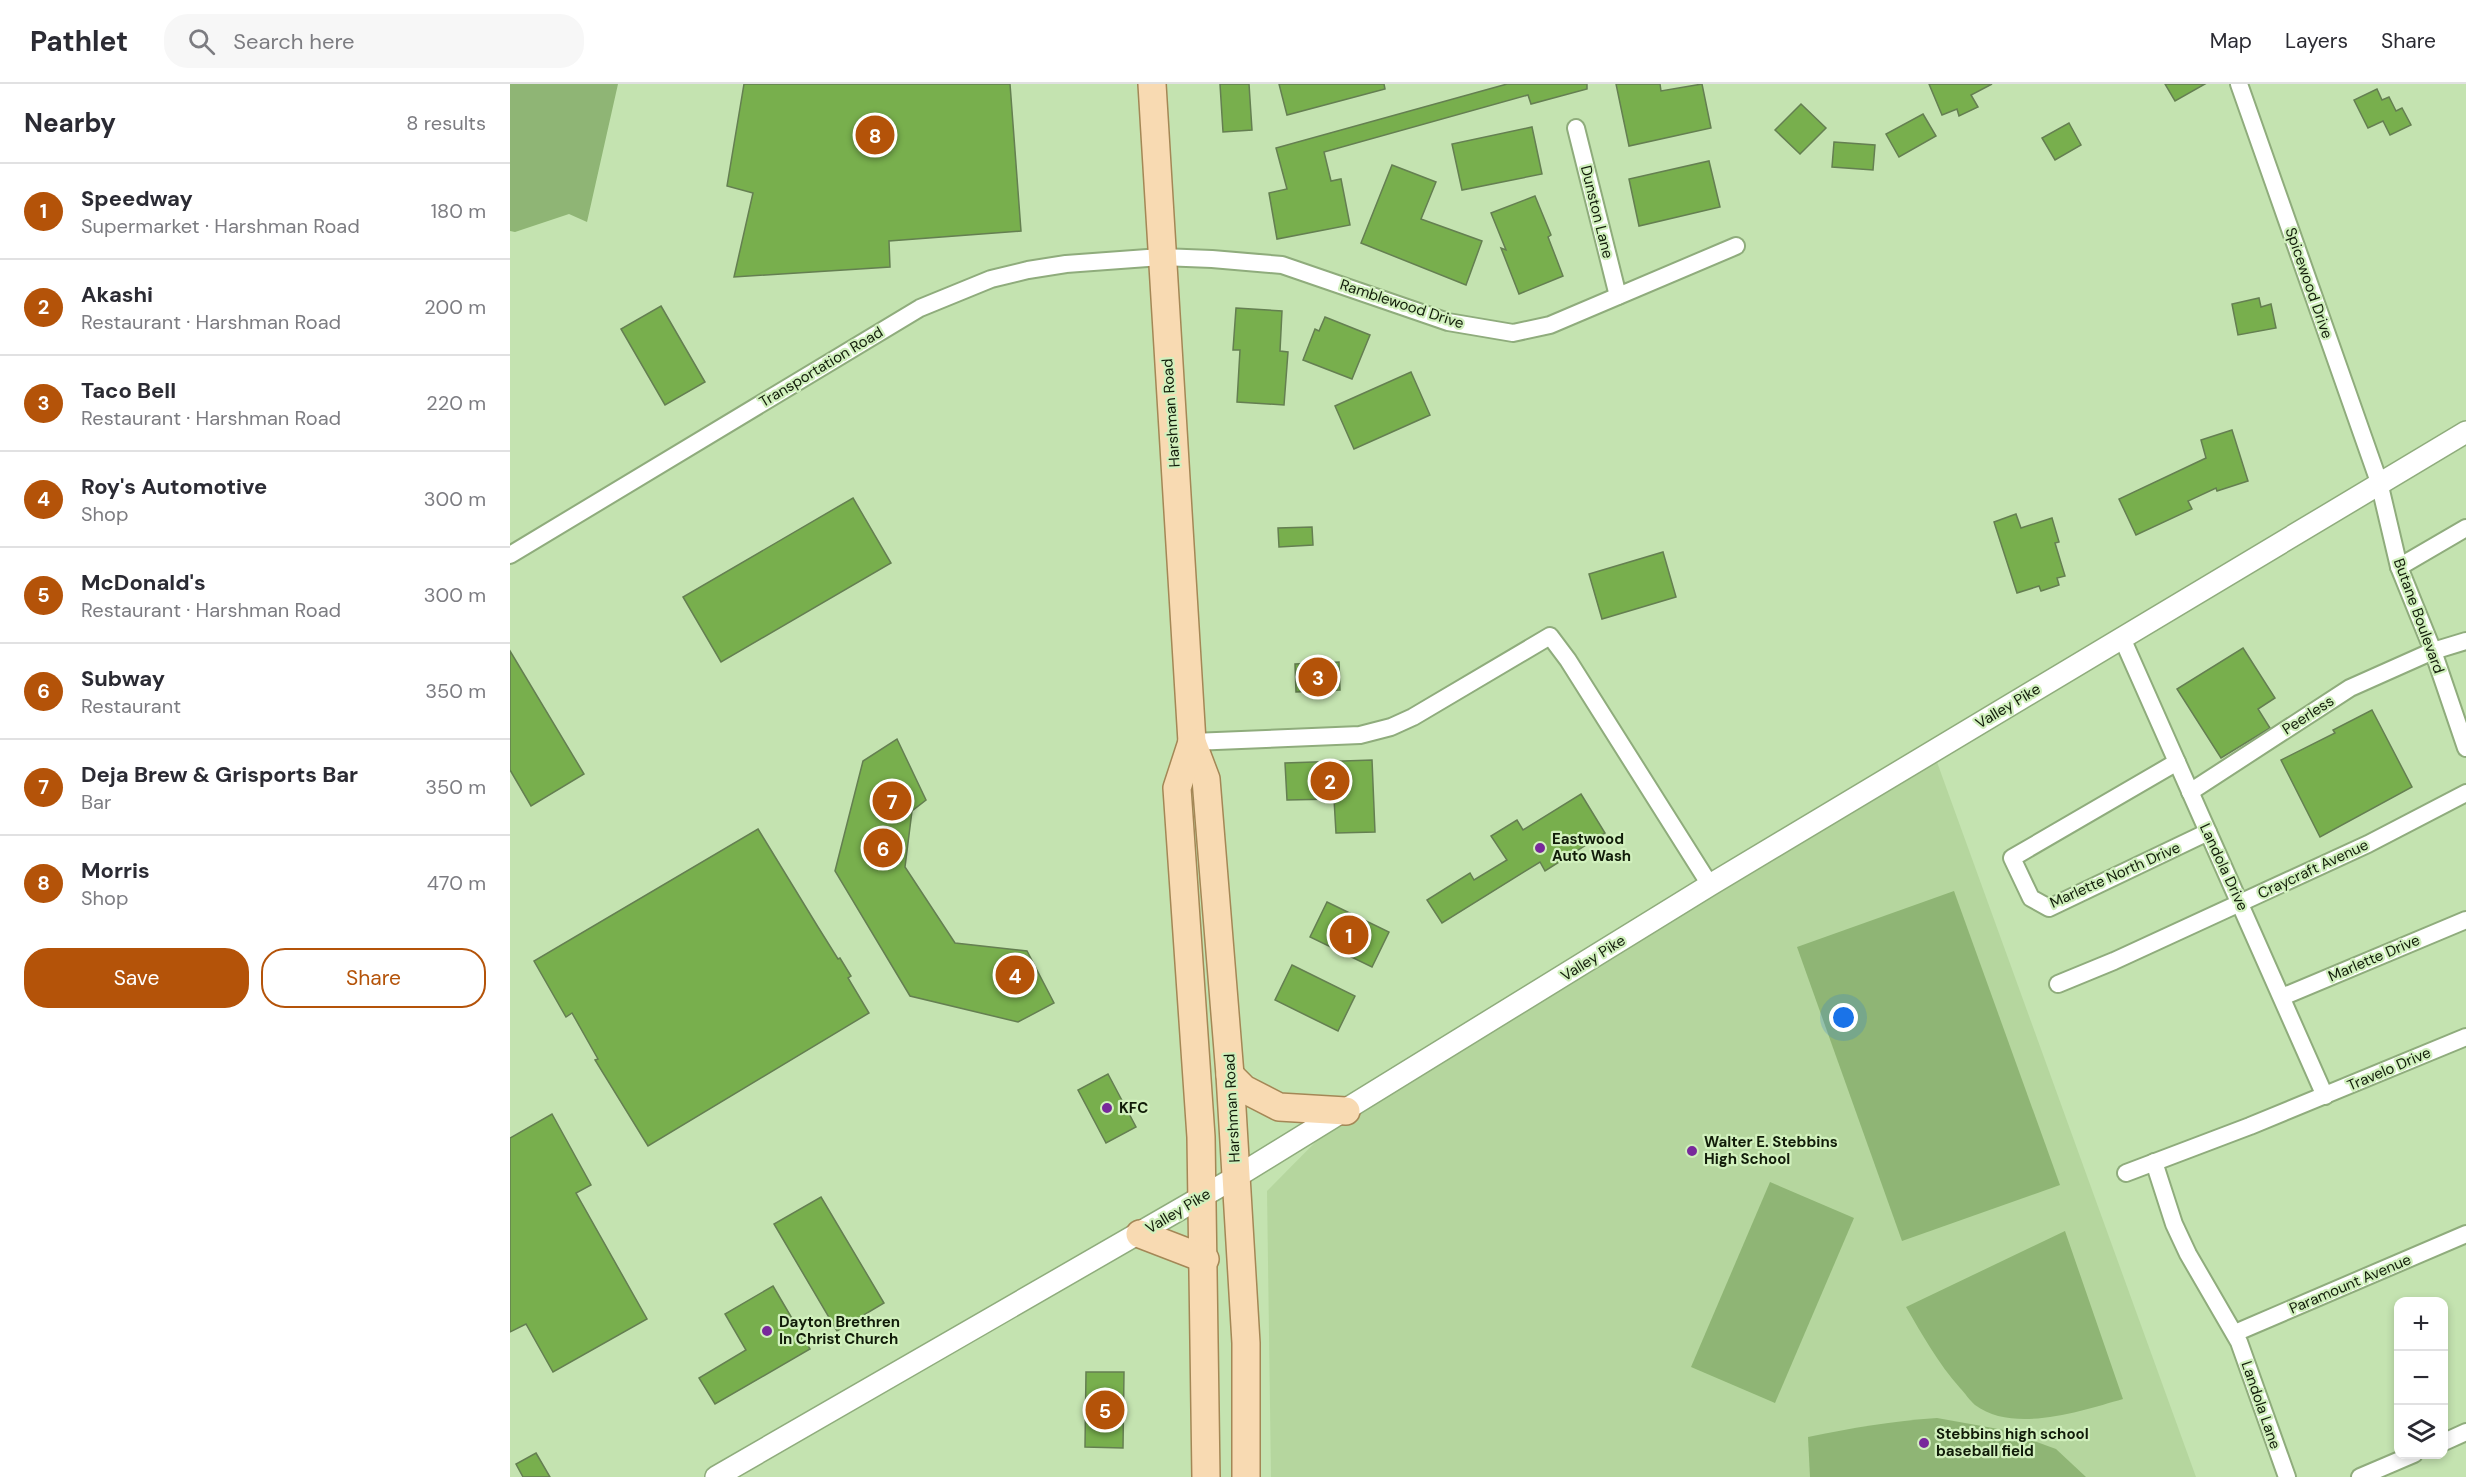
<!DOCTYPE html>
<meta charset="utf-8">
<style>
:root{--surface:#fff;--page:#f7f7f7;--text:#2b2b33;--muted:#7c7c81;--line:#e1e1e2;--accent:#b45309}
body{margin:0;font-family:"DM Sans",sans-serif;background:var(--page);color:var(--text)}
.controls{position:absolute;right:18px;bottom:18px;display:grid;overflow:hidden;border-radius:12px;box-shadow:0 3px 9px #0003}
.controls button{width:54px;height:54px;display:grid;place-items:center;padding:0;border:0;border-bottom:2px solid var(--line);background:var(--surface);color:var(--text);font:30px sans-serif}
.you{position:absolute;left:1334px;top:934px;width:21px;height:21px;margin:-15px;border:4px solid #fff;border-radius:50%;background:#1a73e8;box-shadow:0 0 0 9px #1a73e833}
.badge{display:grid;place-items:center;width:39px;height:39px;border-radius:50%;background:var(--accent);color:#fff;font-size:20px;font-weight:700}
.pin{position:absolute;translate:-50% -50%;border:3px solid #fff;box-shadow:0 2px 6px #0006}
.list{margin:0;padding:0;list-style:none}
h2{display:flex;justify-content:space-between;align-items:center;height:78px;margin:0;padding:0 24px;font-size:26px}
h2 small{font-size:20px;font-weight:400;color:var(--muted)}
.list li{display:grid;grid-template-columns:39px 1fr auto;gap:18px;align-items:center;box-sizing:border-box;height:96px;padding:0 24px;border-top:2px solid var(--line)}
.list b{display:block;font-size:22px;white-space:nowrap}
.list p{margin:0;font-size:20px;white-space:nowrap;color:var(--muted)}
.list em{font-size:20px;font-style:normal;color:var(--muted)}
.actions{display:flex;gap:12px;padding:18px 24px}
.actions a{flex:1;padding:14px 0;border:2px solid var(--accent);border-radius:24px;text-align:center;font-size:21px;color:var(--accent)}
.actions .main{background:var(--accent);color:#fff}
.icon{flex:none;width:33px;height:33px;fill:none;stroke:currentColor;stroke-width:2;stroke-linecap:round;stroke-linejoin:round}
.map{position:relative;flex:none;width:1956px;height:1393px;overflow:hidden}
header{display:flex;align-items:center;gap:36px;box-sizing:border-box;height:84px;padding:0 30px;background:var(--surface);border-bottom:2px solid var(--line)}
header strong{font-size:28px}
nav{display:flex;gap:33px;margin-inline-start:auto;font-size:21px}
.search{width:420px;height:54px;background:var(--page);display:flex;align-items:center;gap:15px;box-sizing:border-box;padding:0 21px;border-radius:24px;color:var(--muted);font-size:22px}
main{display:flex}
aside{flex:1;background:var(--surface)}
.map>svg:first-child{display:block}
.built{fill:#b5d69e}
.green{fill:#8fb575}
.building{fill:#78af4d;stroke:#647f51;stroke-width:1.5}
.lines{fill:none;stroke-linecap:round;stroke-linejoin:round}
.minor-casing{stroke:#8fac7c;stroke-width:20}
.tertiary-casing{stroke:#8fac7c;stroke-width:24}
.primary-casing{stroke:#a48756;stroke-width:30}
.minor{stroke:#fff;stroke-width:16}
.tertiary{stroke:#fff;stroke-width:21}
.primary{stroke:#f8dab2;stroke-width:27}
.poi-dot{fill:#78299b;stroke:#d1f0bd;stroke-width:2}
.labels{text-anchor:middle;stroke-width:4.5;stroke-linejoin:round;paint-order:stroke}
.street-label{font-size:15px;fill:#111c09;stroke:#d1f0bd}
.poi-label{font-size:15px;font-weight:bold;fill:#111c09;stroke:#d1f0bd;text-anchor:start}
</style>
<header>
<strong>Pathlet</strong>
<div class="search"><svg class="icon" aria-label="search" viewBox="0 0 24 24"><circle cx="10" cy="10" r="6"/><path d="M15 15l6 6"/></svg>Search here</div>
<nav><a>Map</a><a>Layers</a><a>Share</a></nav>
</header>
<main>
<aside>
<h2>Nearby<small>8 results</small></h2>
<ul class="list">
<li><span class="badge">1</span><div><b>Speedway</b><p>Supermarket · Harshman Road</p></div><em>180 m</em></li>
<li><span class="badge">2</span><div><b>Akashi</b><p>Restaurant · Harshman Road</p></div><em>200 m</em></li>
<li><span class="badge">3</span><div><b>Taco Bell</b><p>Restaurant · Harshman Road</p></div><em>220 m</em></li>
<li><span class="badge">4</span><div><b>Roy's Automotive</b><p>Shop</p></div><em>300 m</em></li>
<li><span class="badge">5</span><div><b>McDonald's</b><p>Restaurant · Harshman Road</p></div><em>300 m</em></li>
<li><span class="badge">6</span><div><b>Subway</b><p>Restaurant</p></div><em>350 m</em></li>
<li><span class="badge">7</span><div><b>Deja Brew &amp; Grisports Bar</b><p>Bar</p></div><em>350 m</em></li>
<li><span class="badge">8</span><div><b>Morris</b><p>Shop</p></div><em>470 m</em></li>
</ul>
<div class="actions"><a class="main">Save</a><a>Share</a></div>
</aside>
<div class="map">
<svg width="1956" height="1393" viewBox="0 0 1956 1393">
<rect width="100%" height="100%" fill="#c4e3b0"/>
<!-- built -->
<polygon class="built" points="1423,667 1686,1393 761,1393 757,1107 836,1027"/>
<!-- green -->
<g class="green">
<polygon points="0,0 108,0 77,138 59,130 5,148 0,147"/>
<polygon points="1444,807 1550,1101 1392,1157 1287,863"/>
<polygon points="1260,1098 1344,1134 1265,1319 1181,1283"/>
<path d="M1555 1147 1613 1315C1571 1327 1504 1350 1465 1321 1460 1317 1455 1309 1450 1304 1428 1279 1413 1252 1396 1223Z"/>
<path d="M1427 1334 1494 1346 1546 1365 1576 1393H1300L1298 1353C1341 1344 1383 1337 1427 1334Z"/>
</g>
<!-- building -->
<g class="building">
<polygon points="234,0 500,0 511,147 379,157 380,183 224,193 243,109 217,102"/>
<polygon points="710,0 739,0 742,46 713,48"/>
<polygon points="769,0 874,0 875,5 777,31"/>
<polygon points="997,0 1077,0 1077,5 1021,20 1018,11 814,68 821,97 831,95 840,141 767,155 759,109 777,105 766,64"/>
<polygon points="1106,0 1150,0 1151,7 1192,0 1201,44 1119,62"/>
<polygon points="1419,0 1482,0 1461,11 1468,23 1449,32 1447,25 1432,31"/>
<polygon points="1655,0 1695,0 1665,17"/>
<polygon points="1867,5 1872,16 1879,13 1886,27 1892,24 1901,41 1880,51 1873,37 1858,44 1844,16"/>
<polygon points="1291,20 1316,44 1290,70 1265,46"/>
<polygon points="1413,30 1426,52 1389,73 1376,50"/>
<polygon points="1559,39 1571,61 1545,76 1532,54"/>
<polygon points="1022,43 1032,90 952,106 942,60"/>
<polygon points="1324,58 1365,61 1363,86 1322,83"/>
<polygon points="1199,77 1210,123 1129,142 1119,95"/>
<polygon points="882,81 926,98 911,135 972,157 956,201 851,159"/>
<polygon points="1025,112 1041,151 1038,153 1053,192 1009,210 991,164 996,166 981,129"/>
<polygon points="1749,214 1751,223 1761,220 1766,244 1728,251 1722,220"/>
<polygon points="151,222 195,298 155,321 111,245"/>
<polygon points="726,224 772,227 770,267 778,268 774,321 727,318 730,266 723,266"/>
<polygon points="815,233 860,251 842,295 793,276 805,245 809,247"/>
<polygon points="901,288 920,331 844,365 825,322"/>
<polygon points="1722,346 1738,397 1707,407 1706,404 1678,417 1682,425 1626,451 1609,415 1696,374 1691,356"/>
<polygon points="343,414 381,479 211,578 173,513"/>
<polygon points="1506,430 1511,444 1542,434 1549,458 1545,459 1555,492 1547,494 1549,501 1531,507 1529,502 1507,509 1484,438"/>
<polygon points="802,443 803,461 769,463 768,444"/>
<polygon points="1153,468 1166,513 1092,535 1079,490"/>
<polygon points="1733,564 1765,614 1748,625 1760,644 1711,674 1667,605"/>
<polygon points="0,567 74,690 21,722 0,686"/>
<polygon points="829,578 830,606 786,608 785,580"/>
<polygon points="1862,626 1902,703 1810,753 1771,676 1825,649 1823,646"/>
<polygon points="387,655 416,716 402,727 395,783 445,859 517,867 544,919 508,938 400,912 325,787 353,677"/>
<polygon points="862,676 865,748 826,749 824,715 777,716 775,679"/>
<polygon points="1071,710 1095,749 1035,787 1030,778 932,839 917,816 960,789 964,796 997,776 981,752 1007,736 1013,746"/>
<polygon points="248,745 308,843 328,875 330,874 341,892 338,894 359,929 138,1062 85,976 88,975 62,929 56,933 24,877"/>
<polygon points="817,818 879,848 862,883 800,853"/>
<polygon points="782,881 845,912 828,947 765,916"/>
<polygon points="598,990 626,1043 596,1059 568,1006"/>
<polygon points="42,1030 81,1101 66,1109 137,1235 43,1288 16,1240 0,1248 0,1054"/>
<polygon points="311,1113 374,1219 327,1247 264,1140"/>
<polygon points="263,1202 300,1265 205,1320 189,1294 236,1266 215,1230"/>
<polygon points="576,1288 614,1288 613,1364 575,1363"/>
<polygon points="26,1369 40,1393 13,1393 6,1380"/>
</g>
<g class="lines">
<!-- minor casing -->
<g class="minor-casing">
<g id="minor">
<polyline points="1729,0 1869,398 1889,483 1923,567 1956,664"/>
<polyline points="1066,44 1108,212"/>
<polyline points="0,471 410,224 481,195 518,186 556,180 651,173 702,175 772,181 938,238 1003,249 1040,241 1226,162"/>
<polyline points="1889,483 1956,444"/>
<polyline points="1612,554 1815,1012"/>
<polyline points="682,658 850,651 881,643 903,633 1040,552 1058,576 1200,801"/>
<polyline points="1667,678 1502,774 1521,814 1539,824 1698,748"/>
<polyline points="1680,708 1840,604 1923,567 1956,557"/>
<polyline points="1548,900 1604,877 1858,760 1956,709"/>
<polyline points="1772,913 1956,836"/>
<polyline points="1644,1078 1664,1140 1678,1170 1729,1258 1777,1393"/>
<polyline points="1616,1089 1740,1042 1956,953"/>
<polyline points="1725,1249 1956,1150"/>
<polyline points="1934,1358 1956,1348"/>
<polyline points="1850,1393 1904,1370"/>
</g>
</g>
<!-- tertiary casing -->
<g class="tertiary-casing">
<polyline id="tertiary" points="206,1393 726,1093 1200,801 1956,348"/>
</g>
<!-- primary casing -->
<g class="primary-casing">
<g id="primary">
<polyline points="642,0 682,658 696,695 720,991 736,1259 736,1393"/>
<polyline points="682,658 667,704 691,1053 696,1393"/>
<polyline points="720,991 734,1005 769,1023 836,1027"/>
<polyline points="630,1150 695,1175"/>
</g>
</g>
<!-- minor -->
<use href="#minor" class="minor"/>
<!-- tertiary -->
<use href="#tertiary" class="tertiary"/>
<!-- primary -->
<use href="#primary" class="primary"/>
</g>
<!-- markers -->
<g class="poi-dot">
<circle cx="1030" cy="764" r="6"/>
<circle cx="597" cy="1024" r="6"/>
<circle cx="1182" cy="1067" r="6"/>
<circle cx="257" cy="1247" r="6"/>
<circle cx="1414" cy="1359" r="6"/>
</g>
<g class="labels">
<!-- street labels -->
<g class="street-label">
<text transform="translate(1087 128) rotate(76)" y="5">Dunston Lane</text>
<text transform="translate(1799 199) rotate(71)" y="5">Spicewood Drive</text>
<text transform="translate(892 220) rotate(18)" y="5">Ramblewood Drive</text>
<text transform="translate(311 283) rotate(-31)" y="5">Transportation Road</text>
<text transform="translate(661 329) rotate(-94)" y="5">Harshman Road</text>
<text transform="translate(1909 532) rotate(70)" y="5">Butane Boulevard</text>
<text transform="translate(1498 622) rotate(-31)" y="5">Valley Pike</text>
<text transform="translate(1798 631) rotate(-33)" y="5">Peerless</text>
<text transform="translate(1714 783) rotate(65)" y="5">Landola Drive</text>
<text transform="translate(1803 785) rotate(-25)" y="5">Craycraft Avenue</text>
<text transform="translate(1605 791) rotate(-24)" y="5">Marlette North Drive</text>
<text transform="translate(1083 874) rotate(-32)" y="5">Valley Pike</text>
<text transform="translate(1864 874) rotate(-23)" y="5">Marlette Drive</text>
<text transform="translate(1879 985) rotate(-23)" y="5">Travelo Drive</text>
<text transform="translate(722 1024) rotate(-93)" y="5">Harshman Road</text>
<text transform="translate(668 1127) rotate(-31)" y="5">Valley Pike</text>
<text transform="translate(1840 1200) rotate(-23)" y="5">Paramount Avenue</text>
<text transform="translate(1751 1321) rotate(71)" y="5">Landola Lane</text>
</g>
<!-- poi labels -->
<g class="poi-label">
<text x="1042" y="760">Eastwood<tspan x="1042" dy="17">Auto Wash</tspan></text>
<text x="609" y="1029">KFC</text>
<text x="1194" y="1063">Walter E. Stebbins<tspan x="1194" dy="17">High School</tspan></text>
<text x="269" y="1243">Dayton Brethren<tspan x="269" dy="17">In Christ Church</tspan></text>
<text x="1426" y="1355">Stebbins high school<tspan x="1426" dy="17">baseball field</tspan></text>
</g>
</g>
</svg>
<div class="controls">
<button>+</button>
<button>−</button>
<button><svg class="icon" aria-label="layers" viewBox="0 0 24 24"><path d="M12 4l9 5-9 5-9-5zM3 14l9 5 9-5"/></svg></button>
</div>
<div class="you"></div>
<div class="pin badge" style="left:839px;top:851px">1</div>
<div class="pin badge" style="left:820px;top:697px">2</div>
<div class="pin badge" style="left:808px;top:593px">3</div>
<div class="pin badge" style="left:505px;top:891px">4</div>
<div class="pin badge" style="left:595px;top:1326px">5</div>
<div class="pin badge" style="left:373px;top:764px">6</div>
<div class="pin badge" style="left:382px;top:717px">7</div>
<div class="pin badge" style="left:365px;top:51px">8</div>
</div>
</main>
